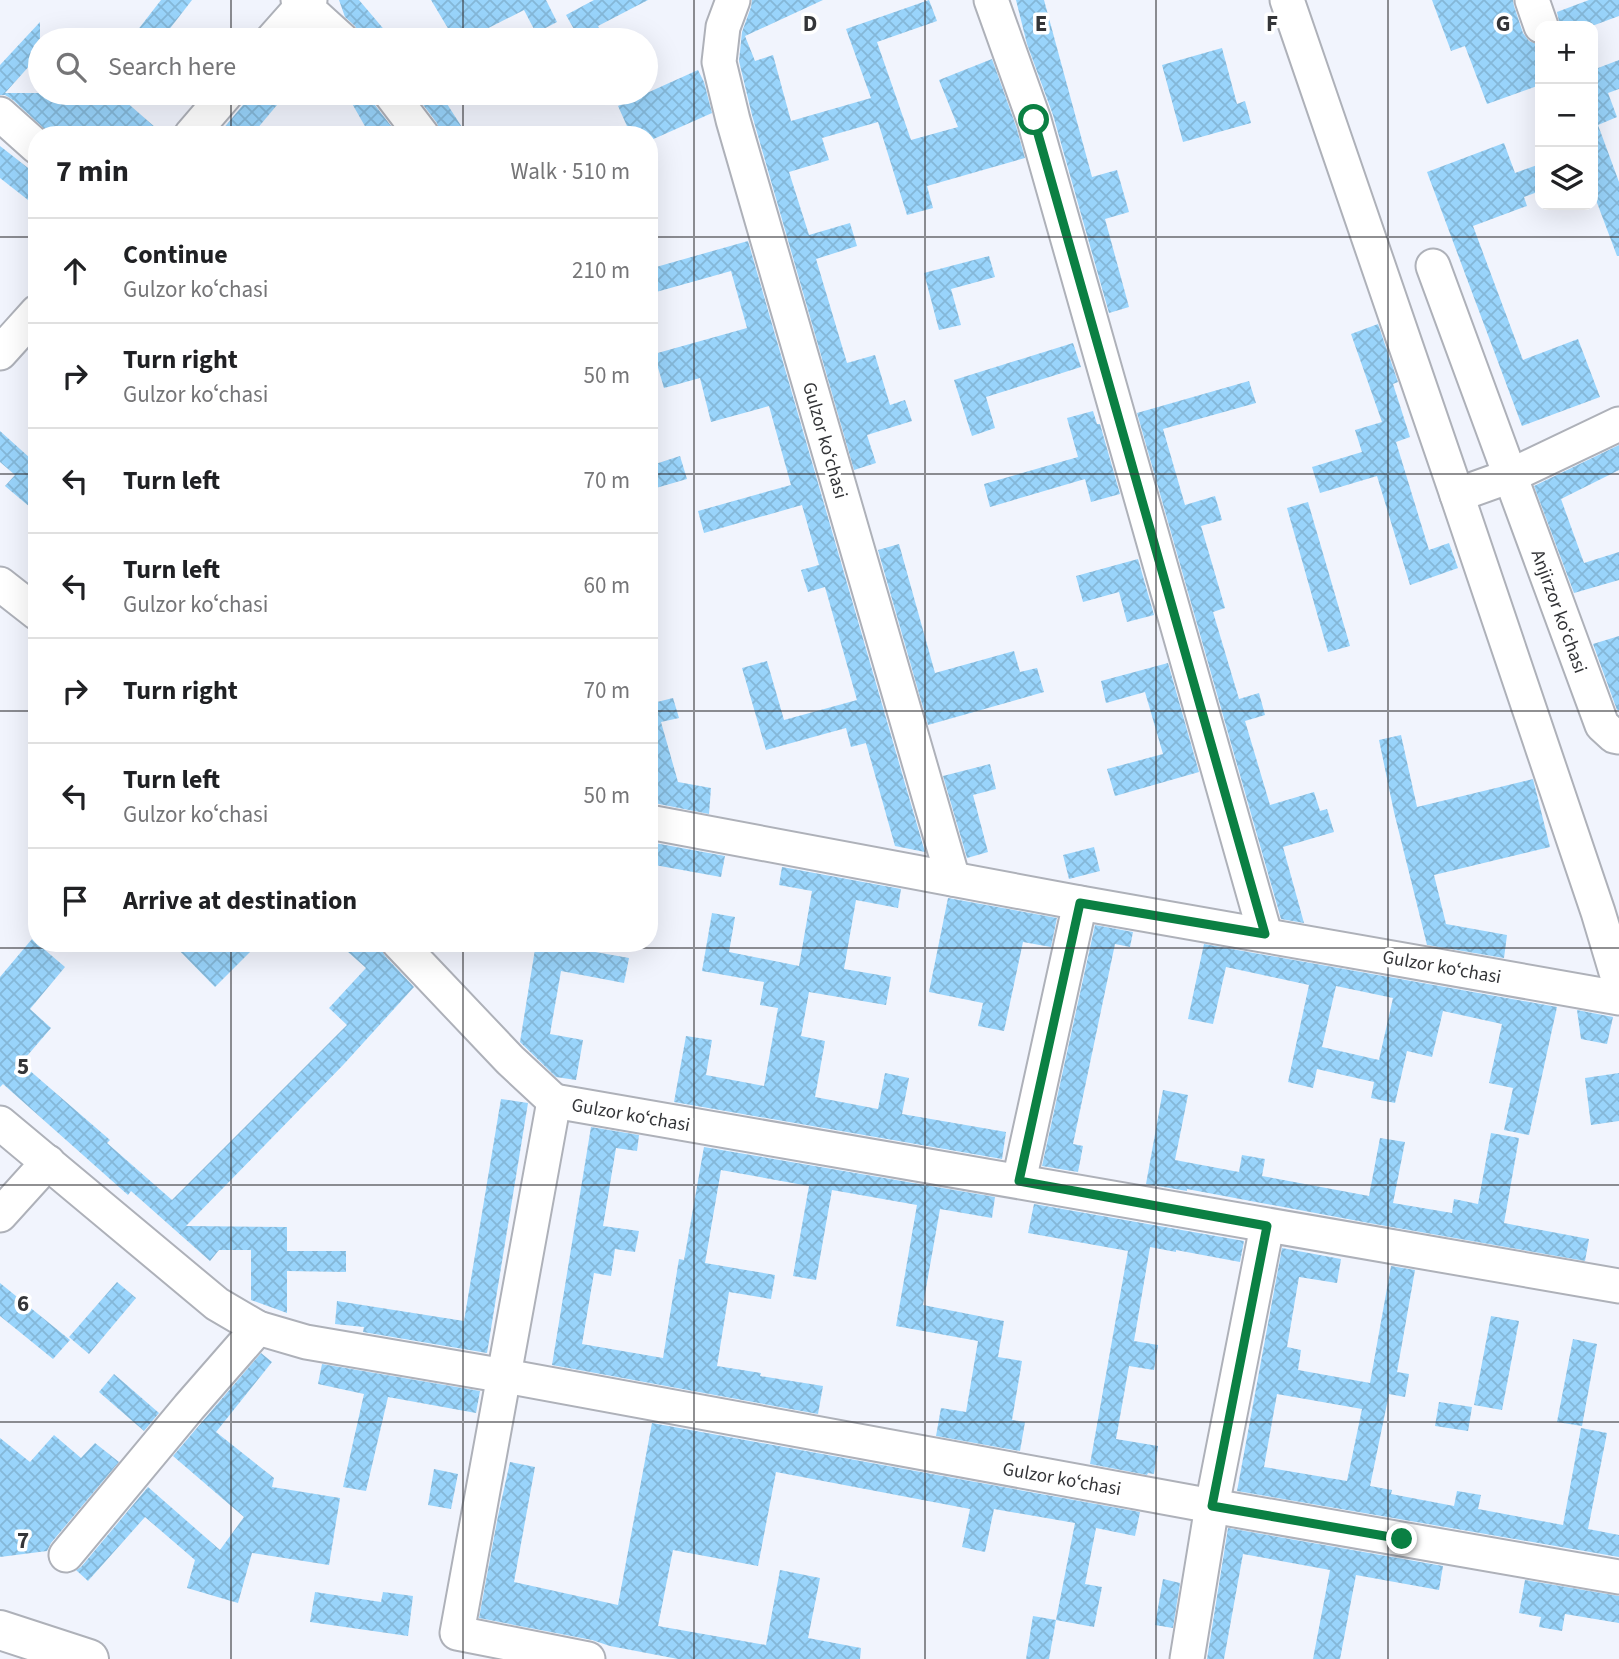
<!DOCTYPE html>
<meta charset="utf-8">
<style>
:root{--surface:#fff;--page:#f2f2f2;--text:#202124;--muted:#757577;--line:#e0e0e0}
body{margin:0;font-family:"Source Sans 3",sans-serif;background:var(--page);color:var(--text)}
.controls{position:absolute;right:21px;top:21px;display:grid;overflow:hidden;border-radius:14px;box-shadow:0 7px 28px #0002}
.controls button{width:63px;height:63px;display:grid;place-items:center;padding:0;border:0;border-bottom:2px solid var(--line);background:var(--surface);color:var(--text);font:35px sans-serif}
.stop{position:absolute;width:21px;height:21px;margin:-16px;border:5px solid #0b8043;border-radius:50%;background:#fff}
.stop.end{background:#0b8043;border-color:#fff;box-shadow:0 2px 7px #0008}
.list{margin:0;padding:0;list-style:none}
h2{display:flex;justify-content:space-between;align-items:center;height:91px;margin:0;padding:0 28px;font-size:30px}
h2 small{font-size:23px;font-weight:400;color:var(--muted)}
.list li{display:grid;grid-template-columns:46px 1fr auto;gap:21px;align-items:center;box-sizing:border-box;height:105px;padding:0 28px;border-top:2px solid var(--line)}
.list b{display:block;font-size:26px;white-space:nowrap}
.list p{margin:0;font-size:23px;white-space:nowrap;color:var(--muted)}
.list em{font-size:23px;font-style:normal;color:var(--muted)}
.icon{flex:none;width:38px;height:38px;fill:none;stroke:currentColor;stroke-width:2;stroke-linecap:round;stroke-linejoin:round}
.map{position:relative;flex:none;width:1619px;height:1659px;overflow:hidden}
.search{position:absolute;background:var(--surface);box-shadow:0 7px 28px #0002;left:28px;top:28px;width:630px;height:77px;display:flex;align-items:center;gap:18px;box-sizing:border-box;padding:0 24px;border-radius:38px;color:var(--muted);font-size:26px}
.panel{position:absolute;background:var(--surface);box-shadow:0 7px 28px #0002;left:28px;top:126px;width:630px;height:826px;border-radius:28px}
.map>svg:first-child{display:block}
.building{fill:url(#building-cross-hatch);fill-rule:evenodd}
.lines{fill:none;stroke-linecap:round;stroke-linejoin:round}
.minor-casing{stroke:#aeb1b9;stroke-width:37}
.primary-casing{stroke:#aeb1b9;stroke-width:42}
.minor{stroke:#fff;stroke-width:33}
.primary{stroke:#fff;stroke-width:38}
.route{stroke:#0b8043;stroke-width:9}
.grid{fill:none;stroke:#343538;stroke-width:2;stroke-opacity:0.55}
.labels{text-anchor:middle;stroke-width:7;stroke-linejoin:round;paint-order:stroke}
.street-label{font-size:19px;fill:#343538;stroke:#fff}
.grid-label{font-size:23px;text-anchor:middle;font-weight:bold;fill:#343538;stroke:#fff;stroke-width:7;stroke-linejoin:round;paint-order:stroke}
</style>
<div class="map">
<svg width="1619" height="1659" viewBox="0 0 1619 1659">
<defs>
<pattern id="building-cross-hatch" width="8" height="8" patternUnits="userSpaceOnUse" patternTransform="scale(1.75)"><rect width="8" height="8" fill="#99d4fb"/><path d="M0 0l8 8M0 8l8-8" fill="none" stroke="#84b7d8"/></pattern>
</defs>
<rect width="100%" height="100%" fill="#f1f4fd"/>
<!-- building -->
<g class="building">
<polygon points="161,0 192,0 161,40 130,40"/>
<polygon points="339,0 359,0 393,40 361,40 360,34 355,26 345,17"/>
<polygon points="431,0 546,0 557,22 536,33 524,10 465,40 455,40"/>
<polygon points="594,0 648,0 598,26 605,40 580,40 566,15"/>
<polygon points="752,0 823,0 745,36 755,61 773,55 791,121 871,98 846,29 929,0 937,21 877,42 911,140 958,127 939,80 992,59 1016,126 1025,158 927,186 933,208 907,215 878,122 822,138 829,160 789,172 809,235 850,223 857,246 816,259 847,363 875,355 890,405 905,400 912,421 867,435 876,463 854,470 752,115 739,61 742,32 751,7"/>
<polygon points="1016,0 1044,0 1092,177 1117,170 1129,212 1105,219 1129,307 1109,313 1053,115 1027,44"/>
<polygon points="1432,0 1513,0 1514,6 1523,33 1529,41 1540,45 1540,85 1487,104 1465,46 1451,51"/>
<polygon points="1589,0 1619,0 1619,16 1592,26 1560,26 1557,12"/>
<polygon points="40,22 40,54 5,93 116,93 164,135 51,135 13,100 5,95 0,95 0,65"/>
<polygon points="1222,48 1237,104 1245,101 1251,123 1183,142 1162,65"/>
<polygon points="1594,58 1598,68 1619,60 1619,89 1608,93 1617,117 1598,125 1619,182 1619,256 1617,256 1593,192 1593,59"/>
<polygon points="698,70 704,82 712,113 649,141 649,135 631,135 618,106"/>
<polygon points="253,93 287,93 252,135 218,135"/>
<polygon points="346,93 371,93 375,105 398,135 370,135"/>
<polygon points="414,93 440,93 467,135 441,135 437,123"/>
<polygon points="1504,143 1515,173 1540,164 1540,191 1524,197 1527,206 1473,226 1523,360 1578,339 1600,397 1522,426 1427,172"/>
<polygon points="0,146 37,175 37,207 0,178"/>
<polygon points="748,241 906,787 925,852 895,846 866,743 851,747 846,728 766,750 742,668 767,661 784,720 857,700 825,587 808,592 801,570 819,565 802,505 704,533 698,511 791,485 769,406 711,422 700,378 664,388 654,354 747,328 731,271 649,294 649,269"/>
<polygon points="989,256 995,277 951,289 961,325 939,330 924,273"/>
<polygon points="1378,324 1398,382 1393,384 1410,437 1396,442 1429,550 1449,543 1458,568 1410,585 1377,476 1320,493 1312,467 1362,452 1355,430 1382,422 1351,334"/>
<polygon points="1073,343 1081,367 986,397 995,428 972,436 954,380"/>
<polygon points="1249,381 1256,403 1163,429 1185,505 1215,496 1222,520 1201,526 1225,608 1213,612 1239,699 1259,693 1265,715 1245,721 1270,805 1314,792 1320,811 1327,809 1334,832 1283,847 1304,923 1281,919 1137,413"/>
<polygon points="1093,411 1097,424 1100,424 1120,494 1091,502 1085,479 990,507 984,484 1078,457 1067,418"/>
<polygon points="0,431 30,458 37,450 37,513 5,486 15,475 0,462"/>
<polygon points="1619,445 1619,470 1561,499 1584,563 1619,552 1619,580 1574,593 1534,486"/>
<polygon points="680,456 687,479 649,490 649,466"/>
<polygon points="1308,502 1350,646 1328,652 1287,508"/>
<polygon points="899,544 935,673 1014,651 1020,672 1037,668 1044,692 928,725 878,550"/>
<polygon points="1138,559 1154,615 1127,622 1119,592 1083,602 1076,576"/>
<polygon points="1619,636 1619,710 1617,710 1593,644"/>
<polygon points="1168,663 1199,772 1115,796 1107,769 1163,754 1145,692 1106,703 1101,681"/>
<polygon points="673,698 679,718 661,722 678,782 711,788 709,814 654,803 649,786 649,704"/>
<polygon points="1401,735 1417,807 1533,779 1550,847 1434,875 1446,924 1507,935 1504,958 1427,945 1394,812 1379,740"/>
<polygon points="990,764 996,789 973,795 988,852 967,858 943,776"/>
<polygon points="649,842 725,856 721,877 649,864"/>
<polygon points="1094,847 1100,871 1069,879 1063,855"/>
<polygon points="782,867 901,889 898,908 856,900 844,969 891,977 886,1005 809,992 801,1036 825,1041 815,1097 878,1109 885,1073 909,1078 902,1114 1006,1132 1002,1159 674,1102 686,1036 712,1040 706,1075 764,1086 778,1008 760,1005 764,982 702,971 712,913 735,917 729,952 799,966 812,891 779,885"/>
<polygon points="948,898 1057,918 1051,947 1023,942 1004,1031 978,1026 983,1003 929,992"/>
<polygon points="1095,925 1133,932 1130,947 1115,944 1073,1144 1083,1146 1078,1172 1042,1166"/>
<polygon points="32,939 65,967 30,1009 51,1028 21,1063 110,1140 107,1143 172,1200 347,1025 329,1008 366,968 338,943 377,943 380,946 385,956 414,987 344,1064 186,1226 287,1227 287,1251 346,1251 346,1272 287,1271 287,1313 251,1300 251,1250 219,1250 210,1261 131,1191 128,1195 3,1084 0,1087 0,977"/>
<polygon points="172,943 259,943 215,987"/>
<polygon points="536,943 545,943 629,958 624,983 561,971 550,1034 583,1040 576,1080 556,1077 520,1042"/>
<path d="M1204 944 1557 1007 1529 1135 1504 1130 1513 1088 1489 1083 1502 1024 1443 1011 1432 1057 1407 1051 1395 1103 1371 1098 1374 1082 1317 1069 1313 1088 1288 1082 1309 985 1226 967 1213 1024 1188 1019ZM1336 986 1393 998 1379 1060 1322 1047Z"/>
<polygon points="1577,1010 1613,1017 1607,1044 1581,1039"/>
<polygon points="1619,1073 1619,1121 1591,1125 1585,1078"/>
<polygon points="1163,1090 1188,1095 1175,1160 1239,1172 1242,1155 1265,1159 1262,1176 1369,1196 1380,1138 1405,1142 1393,1203 1452,1213 1454,1199 1478,1204 1491,1133 1519,1138 1504,1223 1589,1239 1585,1261 1369,1223 1187,1189 1187,1191 1146,1184"/>
<polygon points="501,1099 528,1103 487,1353 363,1332 364,1327 335,1324 337,1301 464,1321"/>
<polygon points="591,1127 639,1135 637,1151 616,1148 603,1226 639,1231 635,1252 615,1249 611,1276 594,1273 582,1344 663,1358 679,1259 684,1260 704,1147 995,1197 992,1218 940,1209 923,1305 1004,1321 998,1357 1022,1361 1012,1420 1025,1422 1020,1451 936,1436 941,1408 966,1412 978,1341 896,1326 917,1205 832,1190 816,1280 793,1276 809,1186 721,1170 705,1263 775,1275 771,1299 729,1292 717,1366 761,1373 760,1376 823,1386 818,1414 552,1365"/>
<polygon points="1034,1204 1244,1241 1240,1262 1176,1250 1176,1252 1150,1247 1134,1341 1158,1345 1154,1370 1129,1366 1116,1439 1158,1446 1154,1474 1148,1473 1147,1475 1090,1464 1128,1251 1028,1233"/>
<path d="M1282 1248 1341 1259 1337 1283 1299 1277 1287 1347 1301 1350 1298 1370 1370 1383 1391 1266 1415 1270 1397 1372 1409 1374 1405 1397 1389 1394 1370 1486 1392 1490 1391 1494 1454 1506 1457 1491 1481 1495 1478 1509 1563 1525 1581 1428 1607 1433 1588 1529 1619 1535V1557L1237 1491ZM1277 1394 1362 1409 1347 1481 1264 1467Z"/>
<polygon points="117,1282 136,1298 89,1354 69,1337"/>
<polygon points="0,1283 70,1340 53,1359 0,1316"/>
<polygon points="1491,1316 1519,1321 1502,1410 1474,1405"/>
<polygon points="1573,1339 1597,1344 1582,1426 1557,1422"/>
<polygon points="261,1353 272,1362 216,1432 274,1478 272,1487 340,1498 329,1565 252,1553 238,1603 187,1588 195,1560 145,1517 88,1581 76,1570 81,1567 148,1487 220,1550 244,1517 173,1456"/>
<polygon points="322,1364 480,1391 476,1413 388,1397 366,1491 343,1487 364,1394 318,1384"/>
<polygon points="114,1374 159,1413 144,1431 99,1392"/>
<polygon points="1439,1402 1472,1407 1468,1431 1435,1426"/>
<polygon points="652,1423 1140,1512 1135,1536 1096,1528 1085,1584 1102,1587 1094,1627 1056,1620 1075,1523 994,1509 985,1552 962,1547 970,1509 776,1472 758,1566 673,1550 658,1626 766,1645 780,1570 820,1578 808,1638 861,1648 860,1659 678,1659 610,1646 592,1640 479,1618 498,1516 510,1462 535,1467 514,1582 618,1605"/>
<polygon points="54,1435 81,1458 95,1443 119,1462 51,1543 47,1551 0,1557 0,1438 30,1462"/>
<polygon points="434,1469 458,1474 451,1509 428,1505"/>
<polygon points="1228,1528 1443,1566 1439,1590 1356,1575 1340,1659 1313,1659 1330,1570 1243,1554 1224,1659 1207,1659"/>
<polygon points="1163,1579 1180,1583 1173,1628 1155,1625"/>
<polygon points="1525,1580 1619,1596 1619,1623 1565,1614 1562,1631 1539,1627 1541,1617 1519,1613"/>
<polygon points="315,1592 381,1602 383,1592 413,1596 408,1636 310,1622"/>
<polygon points="1033,1616 1056,1620 1049,1659 1026,1659"/>
</g>
<g class="lines">
<!-- minor casing -->
<g class="minor-casing">
<g id="minor">
<polyline points="298,0 342,40"/>
<polyline points="733,0 723,27 719,62 733,120 953,879"/>
<polyline points="991,0 1034,120 1265,934"/>
<polyline points="1287,0 1457,495 1598,912 1619,982"/>
<polyline points="1532,0 1541,26"/>
<polyline points="272,40 303,5 310,0"/>
<polyline points="390,93 422,135"/>
<polyline points="0,114 37,147"/>
<polyline points="191,135 227,93"/>
<polyline points="1433,266 1602,725 1614,736 1619,737"/>
<polyline points="0,353 37,312"/>
<polyline points="1457,495 1510,476 1619,424"/>
<polyline points="0,584 37,613"/>
<polyline points="649,822 1080,903 1619,998"/>
<polyline points="399,943 510,1060 554,1101"/>
<polyline points="554,1101 1619,1286"/>
<polyline points="554,1101 457,1633 588,1659"/>
<polyline points="0,1123 217,1304 258,1328 306,1342 505,1376 1212,1506 1619,1577"/>
<polyline points="1019,1181 1080,903"/>
<polyline points="0,1215 48,1162"/>
<polyline points="66,1555 189,1407 258,1328"/>
<polyline points="1187,1659 1212,1506 1267,1226"/>
</g>
</g>
<!-- primary casing -->
<g class="primary-casing">
<polyline id="primary" points="0,1630 89,1659"/>
</g>
<!-- minor -->
<use href="#minor" class="minor"/>
<!-- primary -->
<use href="#primary" class="primary"/>
</g>
<g class="lines">
<!-- route -->
<polyline class="route" points="1034,120 1265,934 1080,903 1019,1181 1267,1226 1212,1506 1402,1539"/>
</g>
<!-- grid -->
<path class="grid" d="M231 0V40M463 0V40M694 0V1659M925 0V1659M1156 0V1659M1388 0V1659M231 93V135M463 93V135M0 237H37M649 237H1619M0 474H37M649 474H1619M0 711H37M649 711H1619M231 943V1659M463 943V1659M0 948H1619M0 1185H1619M0 1422H1619"/>
<g class="labels">
<!-- street labels -->
<g class="street-label">
<text transform="translate(826 440) rotate(74)" y="7">Gulzor koʻchasi</text>
<text transform="translate(1560 611) rotate(70)" y="7">Anjirzor koʻchasi</text>
<text transform="translate(1442 966) rotate(10)" y="7">Gulzor koʻchasi</text>
<text transform="translate(631 1114) rotate(10)" y="7">Gulzor koʻchasi</text>
<text transform="translate(1062 1478) rotate(10)" y="7">Gulzor koʻchasi</text>
</g>
</g>
<g class="grid-label">
<text x="810" y="31">D</text>
<text x="1041" y="31">E</text>
<text x="1272" y="31">F</text>
<text x="1503" y="31">G</text>
<text x="23" y="1074">5</text>
<text x="23" y="1311">6</text>
<text x="23" y="1548">7</text>
</g>
</svg>
<div class="controls">
<button>+</button>
<button>−</button>
<button><svg class="icon" aria-label="layers" viewBox="0 0 24 24"><path d="M12 4l9 5-9 5-9-5zM3 14l9 5 9-5"/></svg></button>
</div>
<div class="stop" style="left:1034px;top:120px"></div>
<div class="stop end" style="left:1402px;top:1539px"></div>
<div class="search"><svg class="icon" aria-label="search" viewBox="0 0 24 24"><circle cx="10" cy="10" r="6"/><path d="M15 15l6 6"/></svg>Search here</div>
<section class="panel">
<h2>7 min<small>Walk · 510 m</small></h2>
<ul class="list">
<li><svg class="icon" aria-label="ahead" viewBox="0 0 24 24"><path d="M12 20V5M6 11l6-6 6 6"/></svg><div><b>Continue</b><p>Gulzor koʻchasi</p></div><em>210 m</em></li>
<li><svg class="icon" aria-label="right" viewBox="0 0 24 24"><path d="M7 20v-9h11M14 6l5 5-5 5"/></svg><div><b>Turn right</b><p>Gulzor koʻchasi</p></div><em>50 m</em></li>
<li><svg class="icon" aria-label="left" viewBox="0 0 24 24"><path d="M17 20v-9H6M10 6l-5 5 5 5"/></svg><div><b>Turn left</b></div><em>70 m</em></li>
<li><svg class="icon" aria-label="left" viewBox="0 0 24 24"><path d="M17 20v-9H6M10 6l-5 5 5 5"/></svg><div><b>Turn left</b><p>Gulzor koʻchasi</p></div><em>60 m</em></li>
<li><svg class="icon" aria-label="right" viewBox="0 0 24 24"><path d="M7 20v-9h11M14 6l5 5-5 5"/></svg><div><b>Turn right</b></div><em>70 m</em></li>
<li><svg class="icon" aria-label="left" viewBox="0 0 24 24"><path d="M17 20v-9H6M10 6l-5 5 5 5"/></svg><div><b>Turn left</b><p>Gulzor koʻchasi</p></div><em>50 m</em></li>
<li><svg class="icon" aria-label="arrive" viewBox="0 0 24 24"><path d="M6 21V4h12l-3 4 3 4H6"/></svg><div><b>Arrive at destination</b></div></li>
</ul>
</section>
</div>
